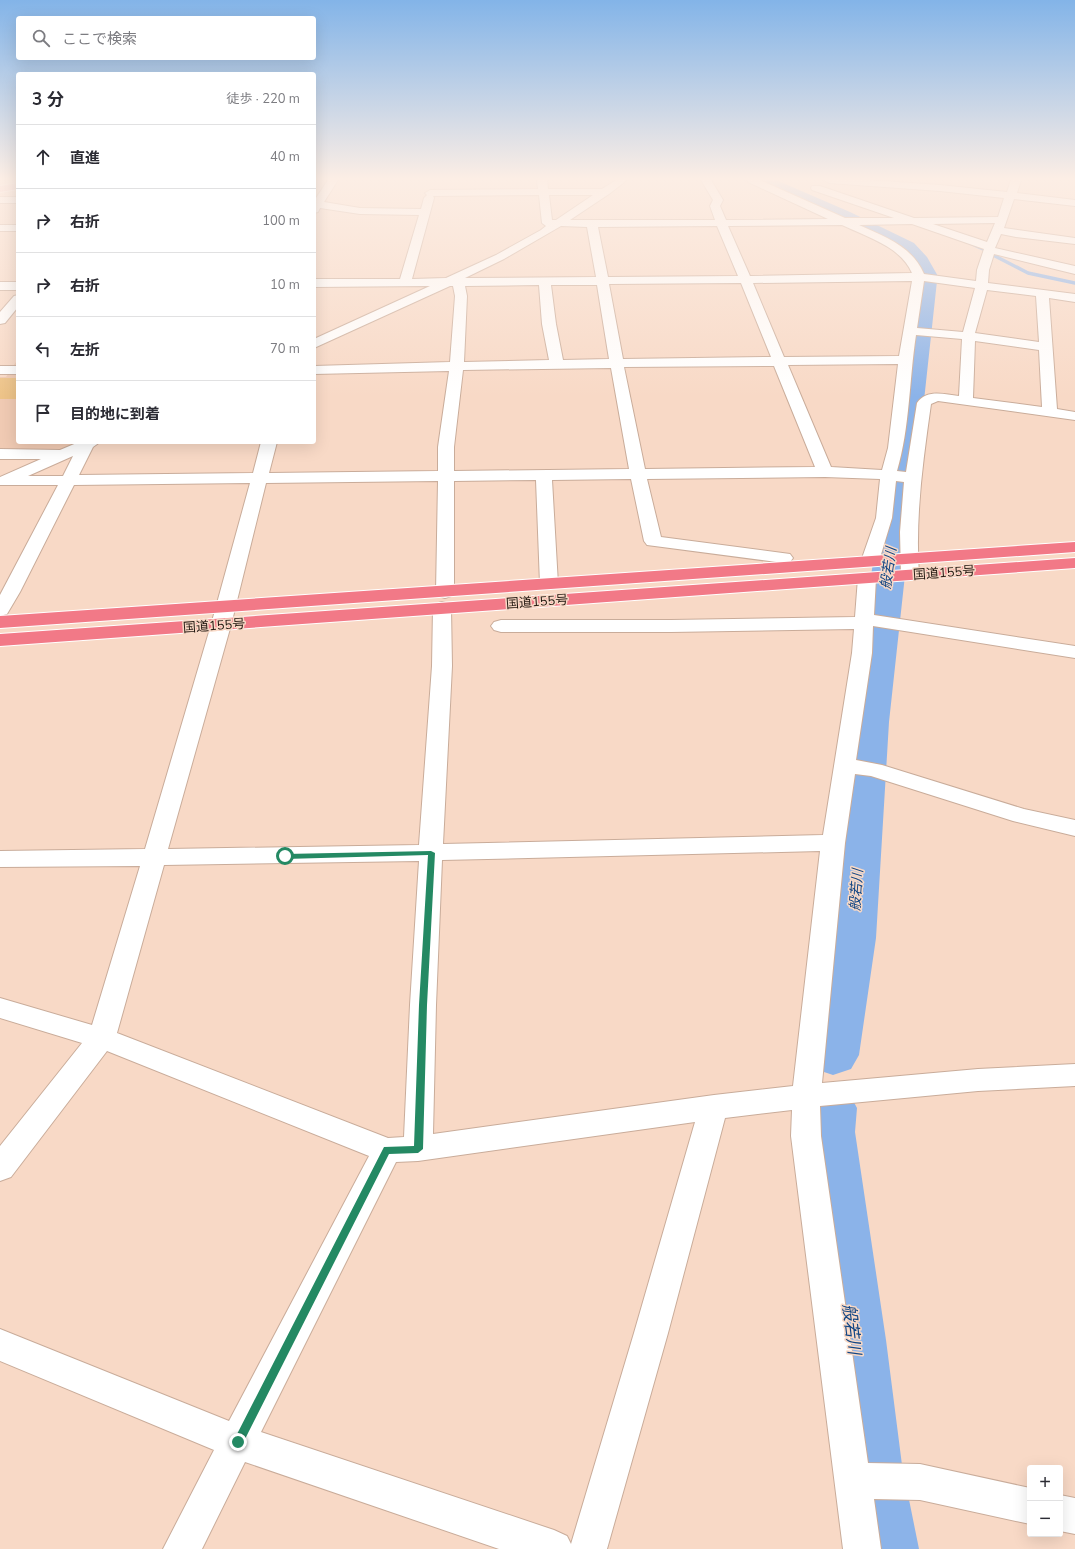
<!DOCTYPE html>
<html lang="ja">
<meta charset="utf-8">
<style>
:root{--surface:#fff;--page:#f7f7f7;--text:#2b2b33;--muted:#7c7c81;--line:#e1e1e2}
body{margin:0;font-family:"Nunito Sans","Noto Sans JP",sans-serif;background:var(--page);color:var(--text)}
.controls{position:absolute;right:12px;bottom:12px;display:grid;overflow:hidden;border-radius:4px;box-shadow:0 4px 16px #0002}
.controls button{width:36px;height:36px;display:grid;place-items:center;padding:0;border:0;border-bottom:1px solid var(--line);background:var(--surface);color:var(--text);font:20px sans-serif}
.stop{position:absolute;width:12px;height:12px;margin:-9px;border:3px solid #248963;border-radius:50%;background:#fff}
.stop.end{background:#248963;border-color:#fff;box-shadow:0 1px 4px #0008}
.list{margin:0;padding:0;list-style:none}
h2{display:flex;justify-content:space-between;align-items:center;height:52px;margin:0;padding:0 16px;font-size:17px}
h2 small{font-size:13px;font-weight:400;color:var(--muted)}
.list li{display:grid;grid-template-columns:26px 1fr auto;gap:12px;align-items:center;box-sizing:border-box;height:64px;padding:0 16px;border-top:1px solid var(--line)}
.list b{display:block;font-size:15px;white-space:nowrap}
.list em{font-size:13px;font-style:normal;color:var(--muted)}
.icon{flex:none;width:22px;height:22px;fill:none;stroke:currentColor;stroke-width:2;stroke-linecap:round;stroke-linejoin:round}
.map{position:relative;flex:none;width:1075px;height:1549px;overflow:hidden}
.search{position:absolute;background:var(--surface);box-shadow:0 4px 16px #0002;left:16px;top:16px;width:300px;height:44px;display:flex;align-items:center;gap:10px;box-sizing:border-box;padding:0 14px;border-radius:4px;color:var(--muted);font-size:15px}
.panel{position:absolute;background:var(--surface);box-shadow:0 4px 16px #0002;left:16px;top:72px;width:300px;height:372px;border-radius:4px}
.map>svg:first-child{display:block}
.built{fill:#f0cab3}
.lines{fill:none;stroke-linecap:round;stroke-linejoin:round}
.stream{stroke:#8bb3e9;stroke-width:3.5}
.river{fill:#8bb3e9;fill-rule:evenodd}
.building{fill:#edc388}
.minor-casing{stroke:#c9ac9a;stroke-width:2}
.major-casing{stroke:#fff;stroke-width:2}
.highway-casing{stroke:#fff;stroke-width:2}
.minor{fill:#fff;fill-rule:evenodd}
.major{fill:#f7afb7;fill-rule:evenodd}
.highway{fill:#f27987;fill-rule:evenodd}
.route{fill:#248963}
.labels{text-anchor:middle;stroke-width:3;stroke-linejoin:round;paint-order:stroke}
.street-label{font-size:13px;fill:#221710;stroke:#f8d9c6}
.water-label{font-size:14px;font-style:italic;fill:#104584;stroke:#f8d9c6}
.near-water-label{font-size:17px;font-style:italic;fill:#104584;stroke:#f8d9c6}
</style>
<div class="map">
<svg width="1075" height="1549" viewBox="0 0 1075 1549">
<rect width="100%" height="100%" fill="#f8d9c6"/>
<!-- built -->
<polygon class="built" points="18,359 18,442 78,442 57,451 0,451 0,377 6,377"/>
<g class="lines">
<!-- stream -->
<g class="stream">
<polyline points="970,243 983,249"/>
<polyline points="993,255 1028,273 1075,283"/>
</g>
<!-- river -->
<g class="river">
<polygon points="752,180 776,180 850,212 914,243 927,257 939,278 937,281 889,722 876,938 859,1055 851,1069 833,1075 815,1069 807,1055 828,938 849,722 916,277 910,264 898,253 836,220 754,184"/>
<polygon points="830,1086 849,1093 857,1108 855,1132 886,1340 902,1465 919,1549 849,1549 836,1465 824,1340 801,1132 803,1108 811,1093"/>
</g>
</g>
<!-- building -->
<rect class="building" x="0" y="378" width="18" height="21"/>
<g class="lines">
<!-- minor casing -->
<g class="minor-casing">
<g id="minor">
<path d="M328 180H338L324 202 360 208 421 209 424 198 427 195 425 193 430 190 538 189 537 180H547L548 189H602L616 180H627L609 194 570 220H715L710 206 713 200 701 180H711L723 200 720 206 726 220 828 219 748 182 747 180H760L845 218H894L812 190 811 188 812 186H820L914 218 998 217 1004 198 940 191 829 183 824 180H867L940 185 1007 192 1011 180H1021L1017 193 1075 200V206L1014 199 1004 228 1075 238V244L1016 237 1001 234 995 248 1075 266V274L994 254 989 270 988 283 1075 294V302L1049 298 1057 409 1075 412V420L938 401 931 404C923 461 915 517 919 575L916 579 910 580 904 579 901 575 900 532 904 482 896 481 892 518 879 561 876 565 870 566 864 565 861 561 876 518 880 479 825 477 647 479 661 537 790 554 793 558 790 562 784 563 647 545 644 541 631 479 552 480 558 584 555 588 549 589 543 588 540 584 536 480 454 481V592L451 596 445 598 439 596 436 592 438 481 266 483 231 625 168 849 419 845 432 666 433 608 435 604 442 602 449 604 451 608 452 666 443 844 823 835 852 653 854 629 671 632H501L494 630 491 626 494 622 501 620H671L855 617 858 578 861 574 867 573 873 574 876 578 874 615 1075 646V658L873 626 872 653 856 760 882 765 1024 809 1075 820V836L1013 821 871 776 855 774 845 843 822 1083 978 1069 1075 1064V1086L978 1091 820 1106 821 1136 868 1463 920 1464 1030 1488V1524L920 1500 874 1499 881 1549H843L791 1136 792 1110 725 1118 668 1333 607 1549H499L245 1462 202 1549H163L214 1450 0 1361V1329L229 1421 369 1156 107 1051 11 1177 0 1181V1146L82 1043 0 1018V998L92 1025 140 866 0 867V851L145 849 211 625 250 483 74 485 20 592 7 614 0 616V595L58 485H0V477L41 459H0V449L60 450 79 442H100L93 447 79 475 253 473 261 442H277L269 473 438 471V447L449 371 314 374V366L450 362 455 296 453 286H450L314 348V339L430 286 314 287V279H400L419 215 360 214 320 208 318 212 314 213V201ZM539 195 542 223 546 226 541 230 496 255 446 278 412 279 434 198 433 196ZM549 195H593L556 220H552ZM995 223 987 242 933 224ZM912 224 984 249 977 270 976 281 924 274C912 246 885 237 859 225ZM842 225C867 237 900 246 912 273L750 276 728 226ZM561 226 587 227 596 277 465 278 504 259ZM717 226 738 276 608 277 598 227ZM912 281 899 356 784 357 753 283ZM924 281 975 288 963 332 917 328ZM741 283 771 357 623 359 609 284ZM539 285 542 324 549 360 464 362 467 296 465 286ZM551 285H597L609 359 563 360 556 324ZM987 290 1036 296 1039 342 975 333ZM916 335 962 339 959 396C944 394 926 389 917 403L906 472 897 471C910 427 909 381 916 335ZM975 341 1039 350 1042 407 973 398ZM898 364 888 448 882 470 831 467 788 365ZM774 366 815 467 645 469 624 367ZM611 368 629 469 454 471V447L463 370ZM73 456 63 476H28ZM820 851 793 1086 714 1095 433 1134 436 1005 442 860ZM419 861 410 1005 404 1137 388 1138 117 1033 164 865ZM695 1122 634 1333 571 1544 567 1536 554 1530 261 1432 396 1162 418 1161Z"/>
<rect x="0" y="197" width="18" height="6"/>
<rect x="0" y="225" width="18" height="6"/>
<rect x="0" y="282" width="18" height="8"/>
<polygon points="18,295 18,307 5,323 0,324 0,312 14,296"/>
<rect x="0" y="366" width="18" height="8"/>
<polygon points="1060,1495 1075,1498 1075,1534 1060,1531"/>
</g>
</g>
<!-- major casing -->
<g class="major-casing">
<polygon id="major" points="18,183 18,189 0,192 0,186"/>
</g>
<!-- highway casing -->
<g class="highway-casing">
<g id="highway">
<polygon points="1075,542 1075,552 0,628 0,616"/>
<polygon points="1075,558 1075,568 0,646 0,634"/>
</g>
</g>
<!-- minor -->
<use href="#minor" class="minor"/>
<!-- major -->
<use href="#major" class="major"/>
<!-- highway -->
<use href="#highway" class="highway"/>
</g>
<!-- sky -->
<linearGradient id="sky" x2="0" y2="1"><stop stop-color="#83b4e8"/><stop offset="0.45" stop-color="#fceee5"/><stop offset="1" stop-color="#fceee5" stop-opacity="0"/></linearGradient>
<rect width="1075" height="397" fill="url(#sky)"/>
<!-- route -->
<polygon class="route" points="431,851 435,853 427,1005 423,1149 418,1153 389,1154 242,1445 238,1447 235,1445 233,1442 235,1438 384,1147 414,1146 419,1005 428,855 285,859 281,856 285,854"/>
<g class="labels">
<!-- street labels -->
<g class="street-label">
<text transform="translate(944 572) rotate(-4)" y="5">国道155号</text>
<text transform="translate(537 601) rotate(-4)" y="5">国道155号</text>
<text transform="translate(214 625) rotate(-4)" y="5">国道155号</text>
</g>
<!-- water labels -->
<g class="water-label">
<text transform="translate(888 568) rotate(-82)" y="5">般若川</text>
<text transform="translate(856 890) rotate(-86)" y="5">般若川</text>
</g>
<!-- near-water labels -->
<g class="near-water-label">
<text transform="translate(852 1329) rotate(83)" y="6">般若川</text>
</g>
</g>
</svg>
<div class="controls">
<button>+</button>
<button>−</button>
</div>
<div class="stop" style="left:285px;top:856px"></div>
<div class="stop end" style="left:238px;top:1442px"></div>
<div class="search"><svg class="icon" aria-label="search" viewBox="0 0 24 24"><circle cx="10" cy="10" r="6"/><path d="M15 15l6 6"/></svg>ここで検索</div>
<section class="panel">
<h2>3 分<small>徒歩 · 220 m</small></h2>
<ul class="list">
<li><svg class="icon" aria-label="ahead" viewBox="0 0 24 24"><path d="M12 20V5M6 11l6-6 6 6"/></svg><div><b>直進</b></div><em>40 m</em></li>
<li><svg class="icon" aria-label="right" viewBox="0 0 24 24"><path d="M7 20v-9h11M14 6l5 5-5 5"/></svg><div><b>右折</b></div><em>100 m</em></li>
<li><svg class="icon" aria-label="right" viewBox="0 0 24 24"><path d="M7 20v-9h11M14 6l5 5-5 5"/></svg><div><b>右折</b></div><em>10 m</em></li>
<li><svg class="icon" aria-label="left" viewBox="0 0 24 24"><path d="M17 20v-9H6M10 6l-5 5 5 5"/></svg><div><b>左折</b></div><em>70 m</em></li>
<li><svg class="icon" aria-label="arrive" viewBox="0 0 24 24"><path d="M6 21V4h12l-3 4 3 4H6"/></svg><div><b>目的地に到着</b></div></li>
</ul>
</section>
</div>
